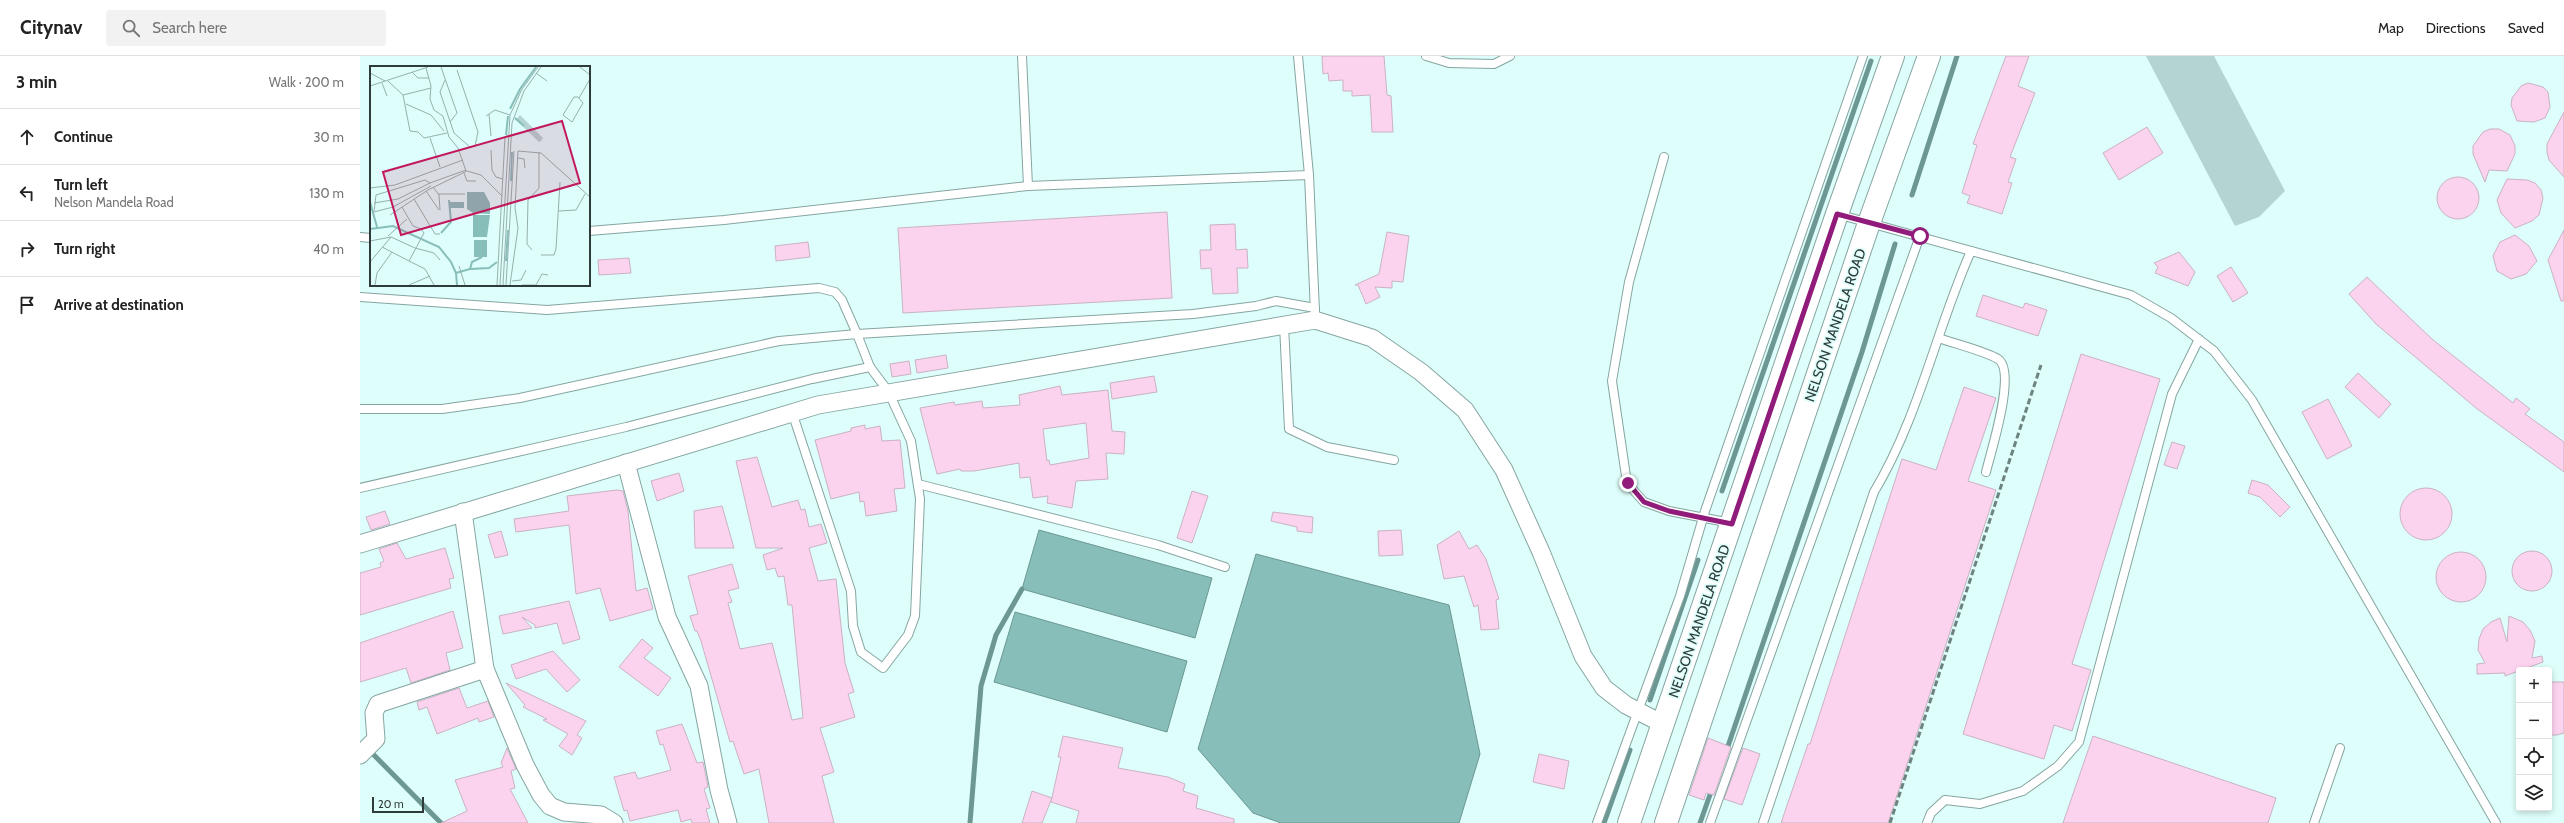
<!DOCTYPE html>
<meta charset="utf-8">
<style>
:root{--surface:#fff;--page:#f2f2f2;--text:#222;--muted:#767676;--line:#e0e0e0}
body{margin:0;font-family:Cabin,sans-serif;background:var(--page);color:var(--text)}
.controls{position:absolute;right:12px;bottom:12px;display:grid;overflow:hidden;border-radius:4px;box-shadow:0 2px 6px #0003}
.controls button{width:36px;height:36px;display:grid;place-items:center;padding:0;border:0;border-bottom:1px solid var(--line);background:var(--surface);color:var(--text);font:20px sans-serif}
.scale{position:absolute;left:12px;bottom:10px;width:52px;box-sizing:border-box;padding-left:4px;border:2px solid #2e3b3a;border-top:0;font-size:11px;line-height:14px;white-space:nowrap;color:#2e3b3a;-webkit-text-stroke:3px #ddfefa;paint-order:stroke}
.stop{position:absolute;width:12px;height:12px;margin:-9px;border:3px solid #911b7a;border-radius:50%;background:#fff}
.stop.end{background:#911b7a;border-color:#fff;box-shadow:0 1px 4px #0008}
.list{margin:0;padding:0;list-style:none}
h2{display:flex;justify-content:space-between;align-items:center;height:52px;margin:0;padding:0 16px;font-size:17px}
h2 small{font-size:13px;font-weight:400;color:var(--muted)}
.list li{display:grid;grid-template-columns:26px 1fr auto;gap:12px;align-items:center;box-sizing:border-box;height:56px;padding:0 16px;border-top:1px solid var(--line)}
.list b{display:block;font-size:15px;white-space:nowrap}
.list p{margin:0;font-size:13px;white-space:nowrap;color:var(--muted)}
.list em{font-size:13px;font-style:normal;color:var(--muted)}
.icon{flex:none;width:22px;height:22px;fill:none;stroke:currentColor;stroke-width:2;stroke-linecap:round;stroke-linejoin:round}
.map{position:relative;flex:none;width:2204px;height:767px;overflow:hidden}
header{display:flex;align-items:center;gap:24px;box-sizing:border-box;height:56px;padding:0 20px;background:var(--surface);border-bottom:1px solid var(--line)}
header strong{font-size:19px}
nav{display:flex;gap:22px;margin-inline-start:auto;font-size:14px}
.search{width:280px;height:36px;background:var(--page);display:flex;align-items:center;gap:10px;box-sizing:border-box;padding:0 14px;border-radius:4px;color:var(--muted);font-size:15px}
main{display:flex}
aside{flex:1;background:var(--surface)}
.map>svg:first-child{display:block}
.green{fill:#b3d4d1}
.water{fill:#87beb9;stroke:#6c9793}
.lines{fill:none;stroke-linecap:round;stroke-linejoin:round}
.stream{stroke:#6c9793;stroke-width:5}
.building{fill:#fcd3ef;stroke:#cab2c2;fill-rule:evenodd}
.service-casing{stroke:#86a5a2;stroke-width:10}
.minor-casing{stroke:#86a5a2;stroke-width:19}
.secondary-casing{stroke:#86a5a2;stroke-width:24}
.service{stroke:#fff;stroke-width:8}
.minor{stroke:#fff;stroke-width:17}
.secondary{stroke:#fff;stroke-width:22}
.rail{stroke:#6e8381;stroke-width:3;stroke-dasharray:6 3;stroke-linecap:butt}
.route{stroke:#911b7a;stroke-width:5}
.labels{text-anchor:middle;stroke-width:3.5;stroke-linejoin:round;paint-order:stroke}
.street-label{font-size:14px;fill:#2e3b3a;stroke:#ddfefa}
.inset-river{fill:none;stroke:#87beb9;stroke-width:2}
.inset-road{fill:none;stroke:#97b0ad;stroke-width:1}
.view{fill:#c2185b;fill-opacity:0.15;stroke:#c2185b;stroke-width:2}
.inset-edge{fill:none;stroke:#2e3b3a;stroke-width:2}
</style>
<header>
<strong>Citynav</strong>
<div class="search"><svg class="icon" aria-label="search" viewBox="0 0 24 24"><circle cx="10" cy="10" r="6"/><path d="M15 15l6 6"/></svg>Search here</div>
<nav><a>Map</a><a>Directions</a><a>Saved</a></nav>
</header>
<main>
<aside>
<h2>3 min<small>Walk · 200 m</small></h2>
<ul class="list">
<li><svg class="icon" aria-label="ahead" viewBox="0 0 24 24"><path d="M12 20V5M6 11l6-6 6 6"/></svg><div><b>Continue</b></div><em>30 m</em></li>
<li><svg class="icon" aria-label="left" viewBox="0 0 24 24"><path d="M17 20v-9H6M10 6l-5 5 5 5"/></svg><div><b>Turn left</b><p>Nelson Mandela Road</p></div><em>130 m</em></li>
<li><svg class="icon" aria-label="right" viewBox="0 0 24 24"><path d="M7 20v-9h11M14 6l5 5-5 5"/></svg><div><b>Turn right</b></div><em>40 m</em></li>
<li><svg class="icon" aria-label="arrive" viewBox="0 0 24 24"><path d="M6 21V4h12l-3 4 3 4H6"/></svg><div><b>Arrive at destination</b></div></li>
</ul>
</aside>
<div class="map">
<svg width="2204" height="767" viewBox="0 0 2204 767">
<rect width="100%" height="100%" fill="#ddfefa"/>
<!-- green -->
<polygon class="green" points="1786,0 1854,0 1925,135 1899,161 1875,170"/>
<!-- water -->
<g class="water">
<polygon points="679,474 852,522 835,582 662,533"/>
<polygon points="896,498 1089,549 1120,698 1099,767 921,767 893,757 838,693"/>
<polygon points="655,556 827,605 807,676 634,626"/>
</g>
<g class="lines">
<!-- stream -->
<g class="stream">
<polyline points="1552,139 1597,0"/>
<polyline points="1362,435 1511,5"/>
<polyline points="1290,644 1338,504"/>
<polyline points="9,694 81,767"/>
<polyline points="1366,696 1502,296 1535,188"/>
<polyline points="610,767 621,630 636,579 662,533"/>
<polyline points="1244,767 1270,694"/>
<polyline points="1340,767 1352,733"/>
</g>
</g>
<!-- building -->
<g class="building">
<polygon points="962,0 1024,0 1027,39 1031,40 1033,76 1012,76 1010,39 992,40 992,35 983,35 983,24 969,25 968,17 963,18"/>
<polygon points="1646,0 1669,0 1658,30 1675,37 1650,101 1656,103 1648,126 1652,127 1642,158 1607,147 1610,140 1602,137 1617,89 1613,88"/>
<polygon points="2168,27 2183,31 2188,36 2190,51 2185,62 2174,66 2157,65 2151,49 2152,42 2161,30"/>
<polygon points="2204,56 2204,121 2189,104 2187,96 2187,88"/>
<polygon points="1787,71 1803,97 1759,124 1743,97"/>
<polygon points="2130,73 2139,73 2150,79 2155,90 2155,98 2147,115 2129,114 2125,126 2113,98 2113,90 2123,76"/>
<circle cx="2098" cy="142" r="21"/>
<polygon points="2147,123 2167,124 2175,127 2181,134 2183,142 2179,159 2172,165 2155,172 2141,157 2137,144"/>
<polygon points="807,156 812,242 543,257 538,172"/>
<polygon points="875,168 876,194 887,193 888,212 877,212 878,237 853,238 851,212 841,213 840,194 851,194 850,169"/>
<polygon points="2204,174 2204,245 2201,245 2188,204"/>
<polygon points="1027,176 1049,180 1043,226 1032,225 1032,232 1015,231 1020,241 1006,248 998,229 995,229 1019,218"/>
<polygon points="2155,179 2169,190 2177,205 2166,218 2151,223 2137,215 2133,200 2140,186"/>
<polygon points="448,186 450,201 416,205 415,190"/>
<polygon points="1819,196 1835,216 1828,230 1795,217 1798,211 1794,207"/>
<polygon points="269,202 271,217 239,219 238,204"/>
<polygon points="1871,211 1888,237 1873,246 1857,220"/>
<polygon points="2007,221 2072,283 2153,347 2156,342 2170,353 2165,358 2204,386 2204,416 2116,352 2016,268 1989,238"/>
<polygon points="1623,239 1663,252 1665,247 1687,254 1678,280 1616,260"/>
<polygon points="1721,298 1800,323 1712,608 1731,614 1712,675 1694,669 1684,703 1603,678"/>
<polygon points="586,299 588,312 557,317 555,304"/>
<polygon points="549,305 551,318 532,321 530,308"/>
<polygon points="1998,317 2031,348 2019,362 1985,331"/>
<polygon points="794,320 797,336 752,343 750,327"/>
<path d="M700 330 702 339 748 334 752 375 765 376 764 398 746 397 748 423 716 425 712 452 687 447 688 440 673 442 670 421 660 422 659 407 614 415H601L600 413 577 418 560 352 594 346 595 349 622 345 623 352 660 349 659 339ZM726 367 729 402 690 409 689 404 687 405 683 373Z"/>
<polygon points="1604,331 1636,342 1608,425 1636,434 1528,767 1421,767 1448,688 1450,688 1542,403 1576,414"/>
<polygon points="1968,343 1992,390 1967,403 1942,356"/>
<polygon points="505,369 505,373 520,370 522,385 540,384 545,432 534,433 537,455 506,460 504,445 500,446 499,436 471,443 455,384 491,375 491,372"/>
<polygon points="1812,386 1825,390 1817,413 1804,409"/>
<polygon points="397,401 412,451 438,444 441,454 445,453 449,471 461,468 467,487 449,492 458,525 476,523 485,607 494,636 488,638 495,661 460,672 474,716 462,720 474,767 409,767 399,713 384,718 373,685 370,686 341,585 337,575 335,575 330,560 338,558 328,520 372,508 379,532 368,535 372,546 368,547 380,593 412,587 432,664 443,662 432,549 428,549 424,520 418,521 415,512 407,514 403,499 423,492 396,492 376,405"/>
<polygon points="319,417 324,435 297,445 291,425"/>
<polygon points="1892,424 1908,429 1930,451 1920,461 1900,441 1888,437"/>
<circle cx="2066" cy="458" r="26"/>
<polygon points="257,434 263,435 268,455 276,535 287,532 293,553 250,565 240,532 216,538 209,469 156,476 154,463 209,455 207,440"/>
<polygon points="832,435 848,440 832,487 817,482"/>
<polygon points="362,450 374,492 335,492 334,455"/>
<polygon points="25,455 30,468 11,474 6,461"/>
<polygon points="913,456 953,461 952,477 937,475 937,471 911,465"/>
<polygon points="1041,474 1043,499 1019,500 1018,475"/>
<polygon points="141,475 148,499 135,502 128,479"/>
<polygon points="1099,475 1109,493 1117,489 1126,503 1139,543 1136,544 1139,573 1121,574 1118,549 1114,551 1104,520 1084,523 1077,489"/>
<polygon points="37,487 46,503 85,492 94,522 89,523 91,532 0,559 0,517 21,511 20,507 24,505 19,493"/>
<circle cx="2172" cy="515" r="20"/>
<circle cx="2101" cy="521" r="25"/>
<polygon points="209,545 220,583 203,588 197,567 175,572 175,569 162,561 172,572 143,578 139,560"/>
<polygon points="93,555 103,592 86,597 90,614 51,627 46,612 0,626 0,587"/>
<polygon points="2149,560 2163,566 2170,574 2175,585 2172,602 2182,600 2183,606 2145,620 2145,617 2117,618 2117,608 2125,607 2118,594 2119,583 2123,573 2131,566 2140,562 2147,586"/>
<polygon points="282,583 293,592 284,602 311,622 298,640 259,611"/>
<polygon points="193,595 220,624 207,636 186,613 156,623 151,609"/>
<polygon points="2189,626 2204,626 2204,677 2197,679 2189,679"/>
<polygon points="146,627 226,665 217,679 222,682 212,699 199,690 208,678 183,664 187,663 163,651 165,649"/>
<polygon points="99,632 107,652 128,645 134,661 119,666 118,662 77,678 67,651 59,654 57,646"/>
<polygon points="322,668 337,707 343,706 348,731 344,733 350,752 346,753 350,767 332,767 331,763 321,766 318,754 270,765 267,754 264,755 254,721 275,716 278,723 311,714 303,688 300,689 296,675"/>
<polygon points="703,680 763,692 758,712 808,721 825,728 823,735 838,740 836,752 874,763 874,767 716,767 719,755 691,746 701,701 698,701"/>
<polygon points="1733,680 1916,742 1908,767 1703,767"/>
<polygon points="1348,682 1371,691 1354,739 1346,737 1344,744 1329,739"/>
<polygon points="147,692 156,713 151,715 155,732 150,733 168,767 81,767 107,755 95,724 143,711 141,707"/>
<polygon points="1383,692 1400,698 1382,749 1364,743"/>
<polygon points="1179,698 1209,705 1204,733 1173,726"/>
<polygon points="672,735 692,742 682,767 662,767"/>
</g>
<g class="lines">
<!-- service casing -->
<g class="service-casing">
<g id="service">
<polyline points="662,0 668,130"/>
<polyline points="938,0 949,119 955,256"/>
<polyline points="1066,0 1089,7 1134,8 1150,0"/>
<polyline points="1304,101 1269,226 1252,325 1267,427 1284,446 1309,455 1371,467"/>
<polyline points="1477,158 1771,239 1811,262 1854,295 1892,344 2136,767"/>
<polyline points="229,175 364,164 668,130 949,119"/>
<polyline points="0,181 11,182"/>
<polyline points="0,241 187,254 459,232 475,236 482,244 497,278 833,258 896,250 916,245 955,252"/>
<polyline points="924,269 929,373 967,391 1034,404"/>
<path d="M1579 282C1595 288 1625 295 1638 303 1657 315 1631 395 1626 416"/>
<polyline points="0,353 82,353 160,342 419,285 497,278 510,311 528,335 551,385 560,443 555,560 548,579 523,612 501,596 493,570 491,535 432,356"/>
<polyline points="558,428 798,489 865,511"/>
<polyline points="0,432 266,371 452,323 510,311"/>
<polyline points="1237,767 1320,540 1345,455 1503,0"/>
<polyline points="1350,767 1560,180"/>
<path d="M1403 767 1514 436C1559 361 1576 274 1611 195"/>
<polyline points="1567,767 1571,757 1585,744 1620,748 1663,735 1698,710 1719,686 1812,338 1839,283"/>
<polyline points="1954,767 1980,692"/>
</g>
</g>
<!-- minor casing -->
<g class="minor-casing">
<g id="minor">
<polyline points="266,407 307,561 339,630 359,734 368,767"/>
<polyline points="103,456 125,613 165,709 181,739 190,750 204,756 241,759 254,767"/>
<polyline points="0,488 458,349 955,264 1012,282 1061,316 1105,354 1144,414 1181,496 1223,600 1244,632 1266,649 1303,668"/>
<polyline points="0,699 16,683 14,657 18,648 125,613"/>
</g>
</g>
<!-- secondary casing -->
<g class="secondary-casing">
<g id="secondary">
<polyline points="1269,767 1477,158 1533,0"/>
<polyline points="1306,767 1509,167 1569,0"/>
</g>
</g>
<!-- service -->
<use href="#service" class="service"/>
<!-- minor -->
<use href="#minor" class="minor"/>
<!-- secondary -->
<use href="#secondary" class="secondary"/>
<!-- rail -->
<polyline class="rail" points="1530,767 1681,309"/>
</g>
<g class="lines">
<!-- route -->
<polyline class="route" points="1268,427 1284,446 1309,455 1372,468 1477,158 1560,180"/>
</g>
<g class="labels">
<!-- street labels -->
<g class="street-label">
<text transform="translate(1475 269) rotate(-71)" y="5">NELSON MANDELA ROAD</text>
<text transform="translate(1339 565) rotate(-71)" y="5">NELSON MANDELA ROAD</text>
</g>
</g>
<!-- overview -->
<g transform="translate(10 10)">
<rect width="220" height="220" fill="#ddfefa"/>
<path d="M150 49 173 72 171 75 169 76 146 54Z" fill="#b3d4d1"/>
<path d="M97 126H114L120 137V148L103 147 97 143ZM79 136H94V142H79ZM103 149H120L117 171H103ZM104 174H117V191H104Z" fill="#87beb9"/>
<path class="inset-river" d="M140 43 150 23 166 1M145 52 154 60M136 69 138 50M141 115 142 86M0 136 7 161M0 163 23 160 69 181 81 196 86 207M71 167 81 156 79 134M136 195 138 164M100 203 119 202 127 196M87 219 86 207 100 203 102 196 112 191"/>
<path class="inset-road" d="M71 1 87 47 80 56M210 1 220 9M56 2 61 20 60 33 64 44 73 50 79 71 88 82 96 105M42 6 48 12H59M0 7 15 15M166 7 177 15M75 14 70 26 84 67 100 81 105 80 108 66 87 4M18 15 33 29 40 65 48 66 54 72 77 67M12 17 17 30M0 20 58 1M33 29 61 22M204 31H208L213 37 202 56 193 49ZM209 32 220 13M36 38 61 49 74 65M119 48 121 70M116 50 125 44 140 49M60 72 70 101M121 84 122 104 126 111 133 113M148 85 171 87 220 131M148 92 154 93 155 102M94 107 97 115H106M61 120 23 141 4 146 6 129 55 114 60 117 96 104M63 121 69 129 70 144M0 122 25 119 93 94M56 125 69 144M68 128H95M44 133 65 168H70M4 137 28 133 60 117M32 141 43 160 51 163 54 167 39 195 55 203 64 219M189 145 206 144 215 128M20 149 58 124 97 105 111 109 132 130M18 170 37 153M0 175 21 171 45 182 64 187 70 194M12 181 39 195M162 184 157 178 158 134 169 122V86M171 189H184L186 183 190 116M0 196 21 171M89 200 95 219M142 215 151 214 156 204M5 219 7 207 22 186M39 219 60 210M127 219 135 71 138 69M130 219 140 49 152 23 168 1M133 219 142 57 154 25 171 1M136 219 144 85M140 219 148 162 145 142 148 85M152 219H166L172 208 178 209"/>
<path class="view" d="M192 55 210 117 31 169 13 106Z"/>
<rect width="220" height="220" class="inset-edge"/>
</g>
</svg>
<div class="controls">
<button>+</button>
<button>−</button>
<button><svg class="icon" aria-label="locate" viewBox="0 0 24 24"><circle cx="12" cy="12" r="6"/><path d="M12 2v4M12 18v4M2 12h4M18 12h4"/></svg></button>
<button><svg class="icon" aria-label="layers" viewBox="0 0 24 24"><path d="M12 4l9 5-9 5-9-5zM3 14l9 5 9-5"/></svg></button>
</div>
<div class="scale">20 m</div>
<div class="stop" style="left:1560px;top:180px"></div>
<div class="stop end" style="left:1268px;top:427px"></div>
</div>
</main>
